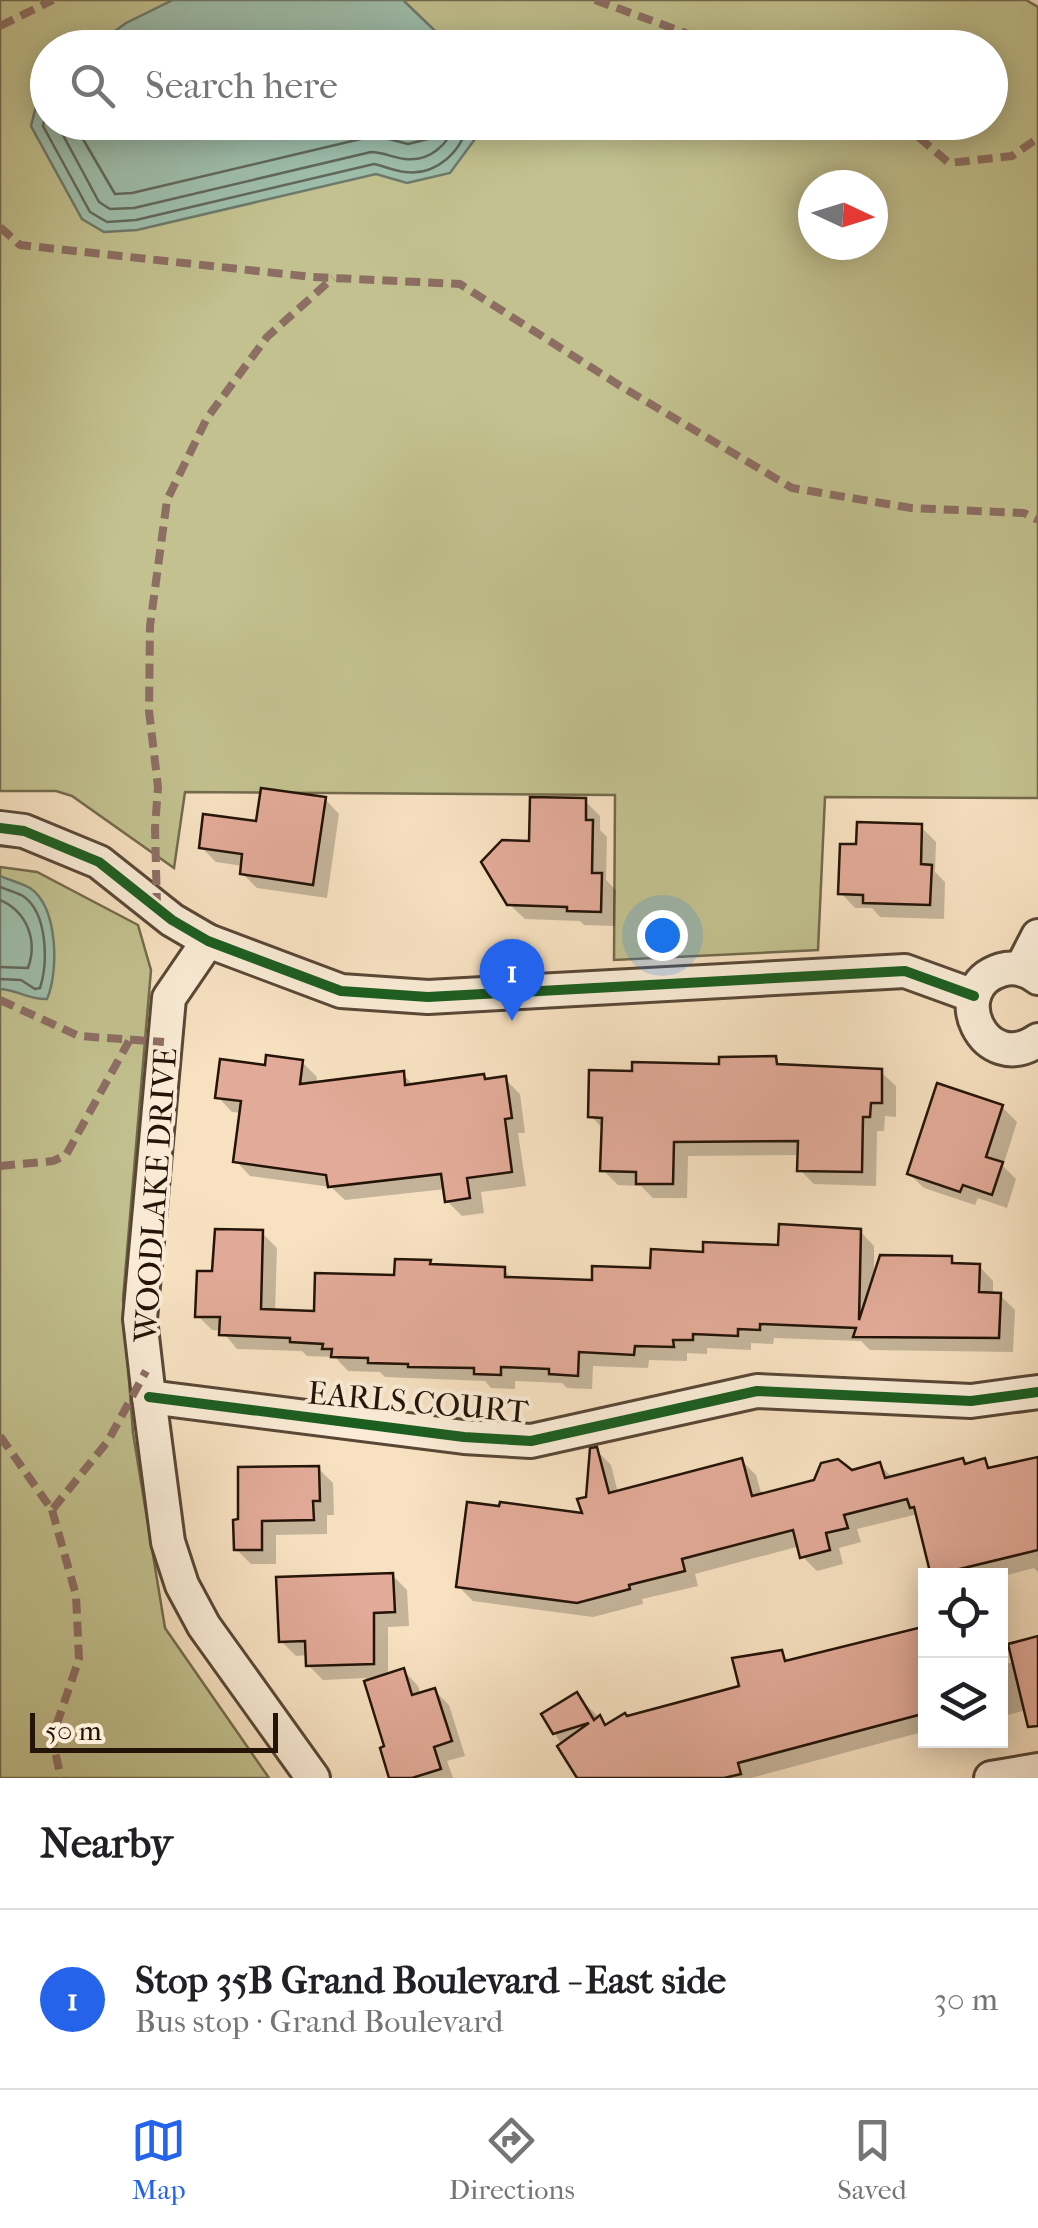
<!DOCTYPE html>
<meta charset="utf-8">
<style>
:root{--surface:#fff;--page:#f6f6f6;--text:#202124;--muted:#757577;--line:#e0e0e0;--accent:#2563eb}
body{margin:0;font-family:"IM FELL French Canon",serif;background:var(--page);color:var(--text)}
.controls{position:absolute;right:30px;bottom:30px;display:grid;overflow:hidden;border-radius:0px;box-shadow:0 5px 25px #0003}
.controls button{width:90px;height:90px;display:grid;place-items:center;padding:0;border:0;border-bottom:2px solid var(--line);background:var(--surface);color:var(--text);font:50px sans-serif}
.compass{position:absolute;left:798px;top:170px;width:90px;height:90px;border-radius:50%;background:var(--surface);box-shadow:0 5px 25px #0003;rotate:94deg}
.scale{position:absolute;left:30px;bottom:25px;width:248px;box-sizing:border-box;padding-left:10px;border:5px solid #241408;border-top:0;font-size:28px;line-height:35px;white-space:nowrap;color:#241408;-webkit-text-stroke:8px #faecd7;paint-order:stroke}
.you{position:absolute;left:662px;top:935px;width:35px;height:35px;margin:-25px;border:8px solid #fff;border-radius:50%;background:#1a73e8;box-shadow:0 0 0 15px #1a73e833}
.badge{display:grid;place-items:center;width:65px;height:65px;border-radius:50%;background:var(--accent);color:#fff;font-size:32px;font-weight:700}
.pin{position:absolute;translate:-50% -82px;filter:drop-shadow(0 2px 5px #0008)}
.pin::after{content:'';position:absolute;top:52px;width:35px;height:30px;background:inherit;clip-path:polygon(0 0,100% 0,50% 100%)}
.list{margin:0;padding:0;list-style:none}
h2{display:flex;justify-content:space-between;align-items:center;height:130px;margin:0;padding:0 40px;font-size:42px}
h2 small{font-size:32px;font-weight:400;color:var(--muted)}
.list li{display:grid;grid-template-columns:65px 1fr auto;gap:30px;align-items:center;box-sizing:border-box;height:180px;padding:0 40px;border-top:2px solid var(--line)}
.list b{display:block;font-size:38px;white-space:nowrap}
.list p{margin:0;font-size:32px;white-space:nowrap;color:var(--muted)}
.list em{font-size:32px;font-style:normal;color:var(--muted)}
.icon{flex:none;width:55px;height:55px;fill:none;stroke:currentColor;stroke-width:2;stroke-linecap:round;stroke-linejoin:round}
.map{position:relative;flex:none;width:1038px;height:1778px;overflow:hidden}
.search{position:absolute;background:var(--surface);box-shadow:0 5px 25px #0003;left:30px;right:30px;top:30px;height:110px;display:flex;align-items:center;gap:25px;box-sizing:border-box;padding:0 35px;border-radius:55px;color:var(--muted);font-size:38px}
.sheet{height:310px;background:var(--surface)}
nav{display:flex;justify-content:space-around;align-items:center;box-sizing:border-box;height:140px;border-top:2px solid var(--line);background:var(--surface);font-size:28px;color:var(--muted)}
nav a{display:grid;justify-items:center;gap:5px}
nav .on{color:var(--accent)}
.map>svg:first-child{display:block}
.green{fill:#c2c18f;stroke:#736a4c;stroke-width:2.5;fill-rule:evenodd}
.water{fill:#9ebeac;stroke:#6d7a6a;stroke-width:2.5}
.shadow{fill:#0003}
.lines{fill:none;stroke-linecap:round;stroke-linejoin:round}
.shore{stroke:#61695a;stroke-width:2.5}
.building{fill:#e2aa98;stroke:#241408;stroke-width:2.5}
.street-casing{stroke:#594736;stroke-width:38}
.street{stroke:#faecd7;stroke-width:32}
.quiet{stroke:#8d6e63;stroke-width:8;stroke-dasharray:15 8;stroke-linecap:butt}
.cycleway-casing{stroke:#faecd7;stroke-width:16}
.cycleway{stroke:#1b5e20;stroke-width:10}
.labels{text-anchor:middle;stroke-width:8;stroke-linejoin:round;paint-order:stroke}
.street-label{font-size:32px;fill:#241408;stroke:#faecd7}
</style>
<div class="map">
<svg width="1038" height="1778" viewBox="0 0 1038 1778">
<rect width="100%" height="100%" fill="#f7e1c1"/>
<filter id="stains"><feTurbulence type="fractalNoise" baseFrequency=".002" numOctaves="4"/><feColorMatrix values="0 0 0 0 .2 0 0 0 0 .09 0 0 0 0 .02 0 0 0 .5 -.17"/></filter>
<radialGradient id="worn" r=".72"><stop offset=".6" stop-color="#630" stop-opacity="0"/><stop offset="1" stop-color="#630" stop-opacity=".3"/></radialGradient>
<!-- green -->
<g class="green">
<path d="M0 0H1026L1038 7V798L825 797 818 950 614 960 615 795 185 792 174 868 72 796 56 791H0ZM48 48H990V122H48ZM813 185H873V245H813Z"/>
<polygon points="0,867 37,872 138,925 151,970 123,1299 133,1433 165,1628 269,1778 0,1778"/>
</g>
<!-- water -->
<g class="water">
<polygon points="173,0 403,0 452,47 93,47 126,23"/>
<polygon points="47,87 48,122 478,123 475,139 450,173 407,183 376,174 137,230 104,232 82,219 31,126 39,95"/>
<path d="M0 876C9 880 21 883 30 888 58 907 59 971 47 999 29 1000 18 990 0 989Z"/>
</g>
<!-- shadow -->
<g class="shadow">
<polygon points="325,799 339,814 327,898 257,888 242,873 243,866 216,862 201,847"/>
<polygon points="585,801 600,816 600,830 607,837 606,880 616,890 615,926 584,925 580,921 525,919 509,904 532,843"/>
<polygon points="921,827 936,842 935,872 945,882 944,919 880,917 872,908 855,908 841,893"/>
<polygon points="775,1059 783,1067 881,1072 896,1086 896,1117 885,1116 884,1131 877,1131 876,1186 814,1184 800,1170 800,1155 688,1156 687,1198 653,1198 641,1186 618,1185 603,1170 604,1130 591,1116 634,1074"/>
<polygon points="302,1062 317,1077 316,1084 403,1074 414,1086 484,1076 488,1081 505,1079 520,1094 525,1133 518,1133 526,1186 481,1192 484,1213 462,1216 447,1201 446,1189 345,1200 331,1187 250,1176 236,1161 242,1113 232,1112 218,1097 267,1068"/>
<polygon points="1002,1107 1017,1122 1003,1166 1016,1179 1007,1208 978,1198 975,1205 924,1188 909,1174"/>
<polygon points="860,1231 874,1246 874,1278 951,1258 958,1266 979,1266 993,1281 993,1295 1000,1295 1015,1310 1013,1352 870,1350 861,1341 774,1338 773,1344 751,1343 751,1350 707,1348 707,1354 687,1353 687,1361 649,1360 648,1368 593,1366 592,1389 567,1388 562,1383 515,1381 515,1389 491,1388 485,1381 385,1377 380,1372 348,1371 335,1357 307,1356 302,1351 237,1349 222,1331 212,1330 198,1316 215,1274 262,1233 277,1248 275,1312 316,1314 397,1278 504,1270 514,1280 594,1283 653,1271 705,1254 781,1247"/>
<polygon points="596,1450 611,1465 618,1493 742,1461 756,1475 762,1496 880,1465 893,1478 963,1461 968,1466 985,1461 993,1470 1038,1460 1038,1572 1034,1568 1000,1577 934,1576 918,1514 857,1529 861,1542 839,1548 843,1564 817,1571 803,1557 800,1546 695,1574 698,1586 642,1599 643,1604 593,1617 473,1601 458,1586 585,1516"/>
<polygon points="318,1468 333,1483 334,1515 327,1515 327,1534 276,1535 276,1564 251,1564 236,1549 236,1522"/>
<polygon points="392,1575 407,1590 409,1626 388,1627 388,1676 404,1671 418,1686 421,1695 435,1691 449,1705 465,1756 447,1761 453,1778 392,1778 388,1748 366,1678 323,1680 308,1665 308,1655 296,1656 281,1641"/>
<polygon points="926,1629 926,1731 751,1778 581,1778 544,1715 577,1695 608,1727 742,1687 781,1653 790,1662"/>
<polygon points="1038,1639 1038,1718 1030,1709 1000,1717 1000,1665 1014,1662"/>
</g>
<g class="lines">
<!-- shore -->
<g class="shore">
<path d="M48 103 43 126 90 212 107 222 136 220 374 164C384 166 394 171 405 172 436 176 462 152 468 122"/>
<path d="M56 122 99 202 110 209 134 208 371 152C384 152 393 158 405 159 429 162 449 145 455 122"/>
<polyline points="73,122 115,194 132,193 369,137 381,137 408,144 428,139 440,122"/>
<path d="M0 887C7 890 16 892 23 896 48 913 48 963 40 988L35 989 21 980 0 979"/>
<path d="M0 900C27 912 38 940 28 968L0 967"/>
</g>
</g>
<!-- building -->
<g class="building">
<polygon points="261,788 326,797 313,885 240,874 242,854 199,848 203,814 256,821"/>
<polygon points="530,797 586,798 586,820 593,820 592,873 602,873 601,912 567,911 567,907 507,905 481,862 502,840 529,841"/>
<polygon points="857,822 922,824 921,864 932,865 930,905 863,903 863,895 838,894 840,844 856,844"/>
<polygon points="266,1055 303,1060 300,1084 404,1071 405,1085 484,1074 485,1079 506,1076 512,1118 505,1119 512,1172 467,1178 470,1198 445,1202 441,1174 328,1187 326,1175 233,1162 241,1101 215,1098 220,1059 265,1065"/>
<polygon points="776,1056 777,1064 882,1069 882,1103 871,1103 870,1117 863,1117 862,1172 797,1171 798,1141 674,1142 673,1184 636,1184 636,1172 600,1171 602,1118 588,1117 589,1070 632,1071 632,1062 719,1064 719,1057"/>
<polygon points="937,1083 1003,1105 986,1157 1003,1162 992,1195 963,1185 960,1192 907,1174"/>
<polygon points="779,1224 861,1229 859,1320 880,1255 952,1256 952,1263 980,1264 979,1292 1001,1293 999,1338 853,1337 856,1328 760,1324 760,1330 738,1329 738,1336 693,1334 693,1340 673,1340 674,1347 635,1346 634,1355 579,1352 578,1376 549,1374 549,1369 501,1367 501,1375 474,1374 474,1368 408,1367 408,1364 368,1363 368,1358 331,1357 332,1349 322,1349 323,1344 290,1342 290,1338 219,1335 220,1317 195,1317 197,1271 212,1271 215,1229 263,1230 261,1309 314,1311 315,1273 394,1275 395,1259 431,1260 430,1264 505,1267 505,1277 592,1280 592,1266 650,1268 651,1249 703,1252 703,1242 778,1245"/>
<polygon points="597,1447 609,1493 742,1458 752,1496 814,1480 821,1463 838,1459 852,1470 880,1462 885,1478 963,1458 965,1464 985,1458 988,1468 1038,1457 1038,1550 931,1576 914,1507 910,1508 907,1499 844,1515 848,1528 826,1533 830,1550 800,1558 793,1530 682,1559 685,1571 629,1585 630,1589 577,1603 456,1587 467,1502 499,1506 500,1502 582,1513 577,1499 586,1497 590,1448"/>
<polygon points="319,1466 320,1501 313,1501 314,1520 262,1521 262,1550 234,1550 233,1520 238,1519 238,1467"/>
<polygon points="393,1573 395,1612 374,1613 374,1664 306,1666 305,1641 279,1642 276,1577"/>
<polygon points="926,1626 926,1713 738,1763 741,1774 724,1778 577,1778 557,1746 589,1723 553,1734 541,1714 577,1692 594,1720 600,1715 605,1725 625,1713 627,1716 739,1686 732,1658 782,1650 785,1661"/>
<polygon points="1038,1636 1038,1726 1028,1727 1008,1644"/>
<polygon points="404,1668 412,1695 435,1688 452,1741 434,1747 441,1769 412,1778 389,1778 380,1748 384,1746 364,1681"/>
</g>
<g class="lines">
<!-- street casing -->
<g class="street-casing">
<g id="street">
<polyline points="0,828 24,831 99,862 172,920 208,941 341,991 428,997 905,971 974,996"/>
<polyline points="208,941 169,998 140,1319 149,1397 168,1542 182,1585 204,1626 313,1778"/>
<polyline points="1021,969 1038,936"/>
<path d="M1038 978C1028 970 1014 966 1001 970 943 988 984 1078 1038 1040"/>
<polyline points="149,1397 464,1437 531,1441 757,1391 971,1401 1038,1392"/>
<polyline points="991,1778 1038,1770"/>
</g>
</g>
<!-- street -->
<use href="#street" class="street"/>
<!-- quiet -->
<g class="quiet">
<polyline points="595,0 727,48"/>
<polyline points="0,26 53,0"/>
<polyline points="901,122 949,163 1012,156 1038,138"/>
<polyline points="0,227 20,245 312,277 460,284 622,387 792,488 911,508 1024,513 1038,520"/>
<polyline points="157,908 155,828 158,787 149,711 150,626 167,500 207,418 267,337 333,278"/>
<polyline points="0,1000 79,1036 164,1042"/>
<polyline points="0,1166 53,1161 66,1155 129,1041"/>
<polyline points="0,1436 52,1510 108,1441 146,1371"/>
<polyline points="52,1510 76,1595 79,1659 52,1738 61,1778"/>
</g>
<!-- cycleway casing -->
<g class="cycleway-casing">
<g id="cycleway">
<polyline points="0,828 24,831 99,862 172,920 208,941 341,991 428,997 905,971 974,996"/>
<polyline points="149,1397 464,1437 531,1441 757,1391 971,1401 1038,1392"/>
</g>
</g>
<!-- cycleway -->
<use href="#cycleway" class="cycleway"/>
</g>
<g class="labels">
<!-- street labels -->
<g class="street-label">
<text transform="translate(155 1195) rotate(-86)" y="11">WOODLAKE DRIVE</text>
<text transform="translate(418 1402) rotate(5)" y="11">EARLS COURT</text>
</g>
</g>
<rect width="100%" height="100%" filter="url(#stains)"/>
<rect width="100%" height="100%" fill="url(#worn)"/>
</svg>
<div class="controls">
<button><svg class="icon" aria-label="locate" viewBox="0 0 24 24"><circle cx="12" cy="12" r="6"/><path d="M12 2v4M12 18v4M2 12h4M18 12h4"/></svg></button>
<button><svg class="icon" aria-label="layers" viewBox="0 0 24 24"><path d="M12 4l9 5-9 5-9-5zM3 14l9 5 9-5"/></svg></button>
</div>
<svg class="compass" viewBox="-18 -18 36 36"><path d="M0-13l5 13h-10z" fill="#e53935"/><path d="M0 13l5-13h-10z" fill="#757577"/></svg>
<div class="scale">50 m</div>
<div class="you"></div>
<div class="pin badge" style="left:512px;top:1021px">1</div>
<div class="search"><svg class="icon" aria-label="search" viewBox="0 0 24 24"><circle cx="10" cy="10" r="6"/><path d="M15 15l6 6"/></svg>Search here</div>
</div>
<section class="sheet">
<h2>Nearby<small></small></h2>
<ul class="list">
<li><span class="badge">1</span><div><b>Stop 35B Grand Boulevard - East side</b><p>Bus stop · Grand Boulevard</p></div><em>30 m</em></li>
</ul>
</section>
<nav>
<a class="on"><svg class="icon" aria-label="map" viewBox="0 0 24 24"><path d="M3 6l6-2 6 2 6-2v14l-6 2-6-2-6 2zM9 4v14M15 6v14"/></svg>Map</a>
<a><svg class="icon" aria-label="directions" viewBox="0 0 24 24"><path d="M12 3l9 9-9 9-9-9zM9 14v-3h6M13 9l2 2-2 2"/></svg>Directions</a>
<a><svg class="icon" aria-label="saved" viewBox="0 0 24 24"><path d="M7 4h10v16l-5-4-5 4z"/></svg>Saved</a>
</nav>
